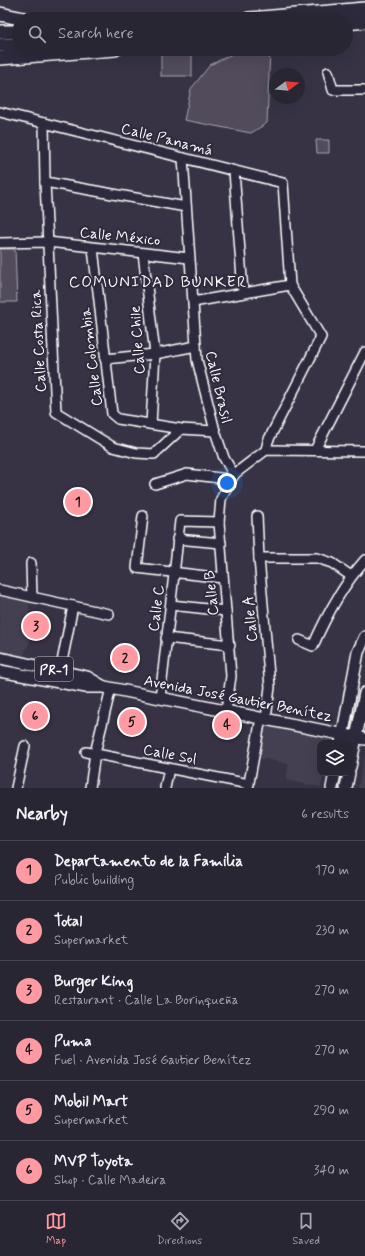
<!DOCTYPE html>
<meta charset="utf-8">
<style>
:root{--surface:#292634;--page:#312e3c;--text:#f1f3f6;--muted:#a5a5ac;--line:#45434f;--accent:#ff9aa2}
body{margin:0;font-family:Mynerve,sans-serif;background:var(--page);color:var(--text)}
.controls{position:absolute;right:12px;bottom:12px;display:grid;overflow:hidden;border-radius:8px;box-shadow:0 4px 16px #0002}
.controls button{width:36px;height:36px;display:grid;place-items:center;padding:0;border:0;border-bottom:1px solid var(--line);background:var(--surface);color:var(--text);font:20px sans-serif}
.compass{position:absolute;left:269px;top:68px;width:36px;height:36px;border-radius:50%;background:var(--surface);box-shadow:0 4px 16px #0002;rotate:74deg}
.you{position:absolute;left:227px;top:483px;width:14px;height:14px;margin:-10px;border:3px solid #fff;border-radius:50%;background:#1a73e8;box-shadow:0 0 0 6px #1a73e833}
.badge{display:grid;place-items:center;width:26px;height:26px;border-radius:50%;background:var(--accent);color:#111;font-size:13px;font-weight:700}
.pin{position:absolute;translate:-50% -50%;border:2px solid #fff;box-shadow:0 1px 4px #0006}
.list{margin:0;padding:0;list-style:none}
h2{display:flex;justify-content:space-between;align-items:center;height:52px;margin:0;padding:0 16px;font-size:17px}
h2 small{font-size:13px;font-weight:400;color:var(--muted)}
.list li{display:grid;grid-template-columns:26px 1fr auto;gap:12px;align-items:center;box-sizing:border-box;height:60px;padding:0 16px;border-top:1px solid var(--line)}
.list b{display:block;font-size:15px;white-space:nowrap}
.list p{margin:0;font-size:13px;white-space:nowrap;color:var(--muted)}
.list em{font-size:13px;font-style:normal;color:var(--muted)}
.icon{flex:none;width:22px;height:22px;fill:none;stroke:currentColor;stroke-width:2;stroke-linecap:round;stroke-linejoin:round}
.map{position:relative;flex:none;width:365px;height:788px;overflow:hidden}
.search{position:absolute;background:var(--surface);box-shadow:0 4px 16px #0002;left:12px;right:12px;top:12px;height:44px;display:flex;align-items:center;gap:10px;box-sizing:border-box;padding:0 14px;border-radius:22px;color:var(--muted);font-size:15px}
.sheet{height:412px;background:var(--surface)}
nav{display:flex;justify-content:space-around;align-items:center;box-sizing:border-box;height:56px;border-top:1px solid var(--line);background:var(--surface);font-size:11px;color:var(--muted)}
nav a{display:grid;justify-items:center;gap:2px}
nav .on{color:var(--accent)}
.map>svg:first-child{display:block}
.built{fill:#444051}
.green{fill:#514c5c;stroke:#a8a6ae}
.lines{fill:none;stroke-linecap:round;stroke-linejoin:round}
.minor-casing{stroke:#fff;stroke-width:12}
.major-casing{stroke:#fff;stroke-width:14}
.highway-casing{stroke:#fff;stroke-width:16}
.minor{stroke:#2f2a3d;stroke-width:9}
.major{stroke:#2f2a3d;stroke-width:11}
.highway{stroke:#2f2a3d;stroke-width:13}
.labels{text-anchor:middle;stroke-width:4;stroke-linejoin:round;paint-order:stroke}
.shield{fill:#2f2a3d;stroke:#c1bfc5;stroke-width:1}
.shield-label{font-size:14px;font-weight:bold;fill:#fff}
.street-label{font-size:15px;fill:#fff;stroke:#2f2a3d}
.neighbourhood-label{font-size:16px;letter-spacing:1px;fill:#fff;stroke:#2f2a3d}
</style>
<div class="map">
<svg width="365" height="788" viewBox="0 0 365 788">
<rect width="100%" height="100%" fill="#373345"/>
<filter id="ink" filterUnits="userSpaceOnUse"><feTurbulence type="fractalNoise" baseFrequency=".025" numOctaves="2"/><feDisplacementMap in="SourceGraphic" scale="8" xChannelSelector="R" yChannelSelector="G"/><feConvolveMatrix kernelMatrix="1 2 1 2 8 2 1 2 1" color-interpolation-filters="sRGB"/></filter>
<g filter="url(#ink)">
<!-- built -->
<g class="built">
<polygon points="0,593 29,599 30,641 23,657 0,652"/>
<polygon points="266,725 328,738 330,743 320,743 320,773 324,773 321,787 286,780 289,764 255,757"/>
<polygon points="365,753 365,788 358,788"/>
</g>
<!-- green -->
<g class="green">
<polygon points="254,49 270,49 267,123 251,133 184,120 191,89 210,65 238,51"/>
<rect x="161" y="53" width="31" height="23"/>
<polygon points="316,140 329,140 329,153 317,153"/>
<polygon points="0,249 15,249 17,302 0,302"/>
</g>
<g class="lines">
<!-- minor casing -->
<g class="minor-casing">
<g id="minor">
<polyline points="328,72 333,90 365,90"/>
<polyline points="0,112 283,183 290,285 321,337 268,441 266,450"/>
<polyline points="44,123 45,182 56,412 113,447 136,453 154,454 181,429"/>
<polyline points="183,158 197,360 215,431 224,458 234,475"/>
<polyline points="234,171 243,292"/>
<polyline points="45,182 186,207"/>
<polyline points="0,243 48,242 189,258"/>
<polyline points="93,248 112,414 118,419 181,429 215,431"/>
<polyline points="143,253 155,354 151,424"/>
<polyline points="193,302 290,285"/>
<polyline points="105,359 155,354 196,346"/>
<polyline points="315,450 365,352"/>
<polyline points="155,484 187,474 228,479 266,450 365,451"/>
<polyline points="143,516 137,568 223,578"/>
<polyline points="257,516 259,558 270,687 266,719"/>
<polyline points="177,539 221,543"/>
<polyline points="259,558 317,558 332,563 351,576"/>
<polyline points="31,563 32,597"/>
<polyline points="0,590 109,614"/>
<polyline points="171,605 226,611"/>
<polyline points="166,638 230,645"/>
<path d="M299 640 313 646C327 614 342 586 365 560"/>
<polyline points="59,677 73,606"/>
<polyline points="160,698 180,521 219,522"/>
<polyline points="226,711 231,676 219,522 221,499 234,475"/>
<polyline points="86,752 249,784"/>
<polyline points="16,788 25,746"/>
<polyline points="90,788 95,753 111,688"/>
<polyline points="165,788 169,768"/>
<polyline points="248,788 261,718"/>
</g>
</g>
<!-- major casing -->
<g class="major-casing">
<g id="major">
<polyline points="0,658 87,677 104,687"/>
<polyline points="0,671 86,687 105,687 365,739"/>
<polyline points="341,743 358,652 365,637"/>
<polyline points="350,767 365,693"/>
<polyline points="332,788 335,773"/>
<polyline points="346,788 349,773"/>
</g>
</g>
<!-- highway casing -->
<g class="highway-casing">
<g id="highway">
<polyline points="0,14 24,19"/>
<polyline points="249,19 365,9"/>
<polyline points="346,23 365,21"/>
<polyline points="0,32 19,32"/>
<polyline points="0,45 19,45"/>
<polyline points="0,58 115,49"/>
</g>
</g>
<!-- minor -->
<use href="#minor" class="minor"/>
<!-- major -->
<use href="#major" class="major"/>
<!-- highway -->
<use href="#highway" class="highway"/>
</g>
</g>
<g class="labels">
<!-- shield labels -->
<rect class="shield" x="35" y="657" width="38" height="24" rx="3"/>
<g class="shield-label">
<text x="54" y="674">PR-1</text>
</g>
<!-- street labels -->
<g class="street-label">
<text transform="translate(167 139) rotate(14)" y="5">Calle Panamá</text>
<text transform="translate(120 236) rotate(6)" y="5">Calle México</text>
<text transform="translate(137 340) rotate(-94)" y="5">Calle Chile</text>
<text transform="translate(38 341) rotate(-93)" y="5">Calle Costa Rica</text>
<text transform="translate(91 357) rotate(-97)" y="5">Calle Colombia</text>
<text transform="translate(219 387) rotate(77)" y="5">Calle Brasil</text>
<text transform="translate(211 593) rotate(-95)" y="5">Calle B</text>
<text transform="translate(156 608) rotate(-83)" y="5">Calle C</text>
<text transform="translate(250 619) rotate(-95)" y="5">Calle A</text>
<text transform="translate(238 698) rotate(11)" y="5">Avenida José Gautier Benítez</text>
<text transform="translate(170 754) rotate(11)" y="5">Calle Sol</text>
</g>
<!-- neighbourhood labels -->
<g class="neighbourhood-label">
<text x="158" y="287">COMUNIDAD BUNKER</text>
</g>
</g>
</svg>
<div class="controls">
<button><svg class="icon" aria-label="layers" viewBox="0 0 24 24"><path d="M12 4l9 5-9 5-9-5zM3 14l9 5 9-5"/></svg></button>
</div>
<svg class="compass" viewBox="-18 -18 36 36"><path d="M0-13l5 13h-10z" fill="#e53935"/><path d="M0 13l5-13h-10z" fill="#a5a5ac"/></svg>
<div class="you"></div>
<div class="pin badge" style="left:78px;top:502px">1</div>
<div class="pin badge" style="left:125px;top:658px">2</div>
<div class="pin badge" style="left:36px;top:626px">3</div>
<div class="pin badge" style="left:227px;top:725px">4</div>
<div class="pin badge" style="left:132px;top:722px">5</div>
<div class="pin badge" style="left:35px;top:716px">6</div>
<div class="search"><svg class="icon" aria-label="search" viewBox="0 0 24 24"><circle cx="10" cy="10" r="6"/><path d="M15 15l6 6"/></svg>Search here</div>
</div>
<section class="sheet">
<h2>Nearby<small>6 results</small></h2>
<ul class="list">
<li><span class="badge">1</span><div><b>Departamento de la Familia</b><p>Public building</p></div><em>170 m</em></li>
<li><span class="badge">2</span><div><b>Total</b><p>Supermarket</p></div><em>230 m</em></li>
<li><span class="badge">3</span><div><b>Burger King</b><p>Restaurant · Calle La Borinqueña</p></div><em>270 m</em></li>
<li><span class="badge">4</span><div><b>Puma</b><p>Fuel · Avenida José Gautier Benítez</p></div><em>270 m</em></li>
<li><span class="badge">5</span><div><b>Mobil Mart</b><p>Supermarket</p></div><em>290 m</em></li>
<li><span class="badge">6</span><div><b>MVP Toyota</b><p>Shop · Calle Madeira</p></div><em>340 m</em></li>
</ul>
</section>
<nav>
<a class="on"><svg class="icon" aria-label="map" viewBox="0 0 24 24"><path d="M3 6l6-2 6 2 6-2v14l-6 2-6-2-6 2zM9 4v14M15 6v14"/></svg>Map</a>
<a><svg class="icon" aria-label="directions" viewBox="0 0 24 24"><path d="M12 3l9 9-9 9-9-9zM9 14v-3h6M13 9l2 2-2 2"/></svg>Directions</a>
<a><svg class="icon" aria-label="saved" viewBox="0 0 24 24"><path d="M7 4h10v16l-5-4-5 4z"/></svg>Saved</a>
</nav>
